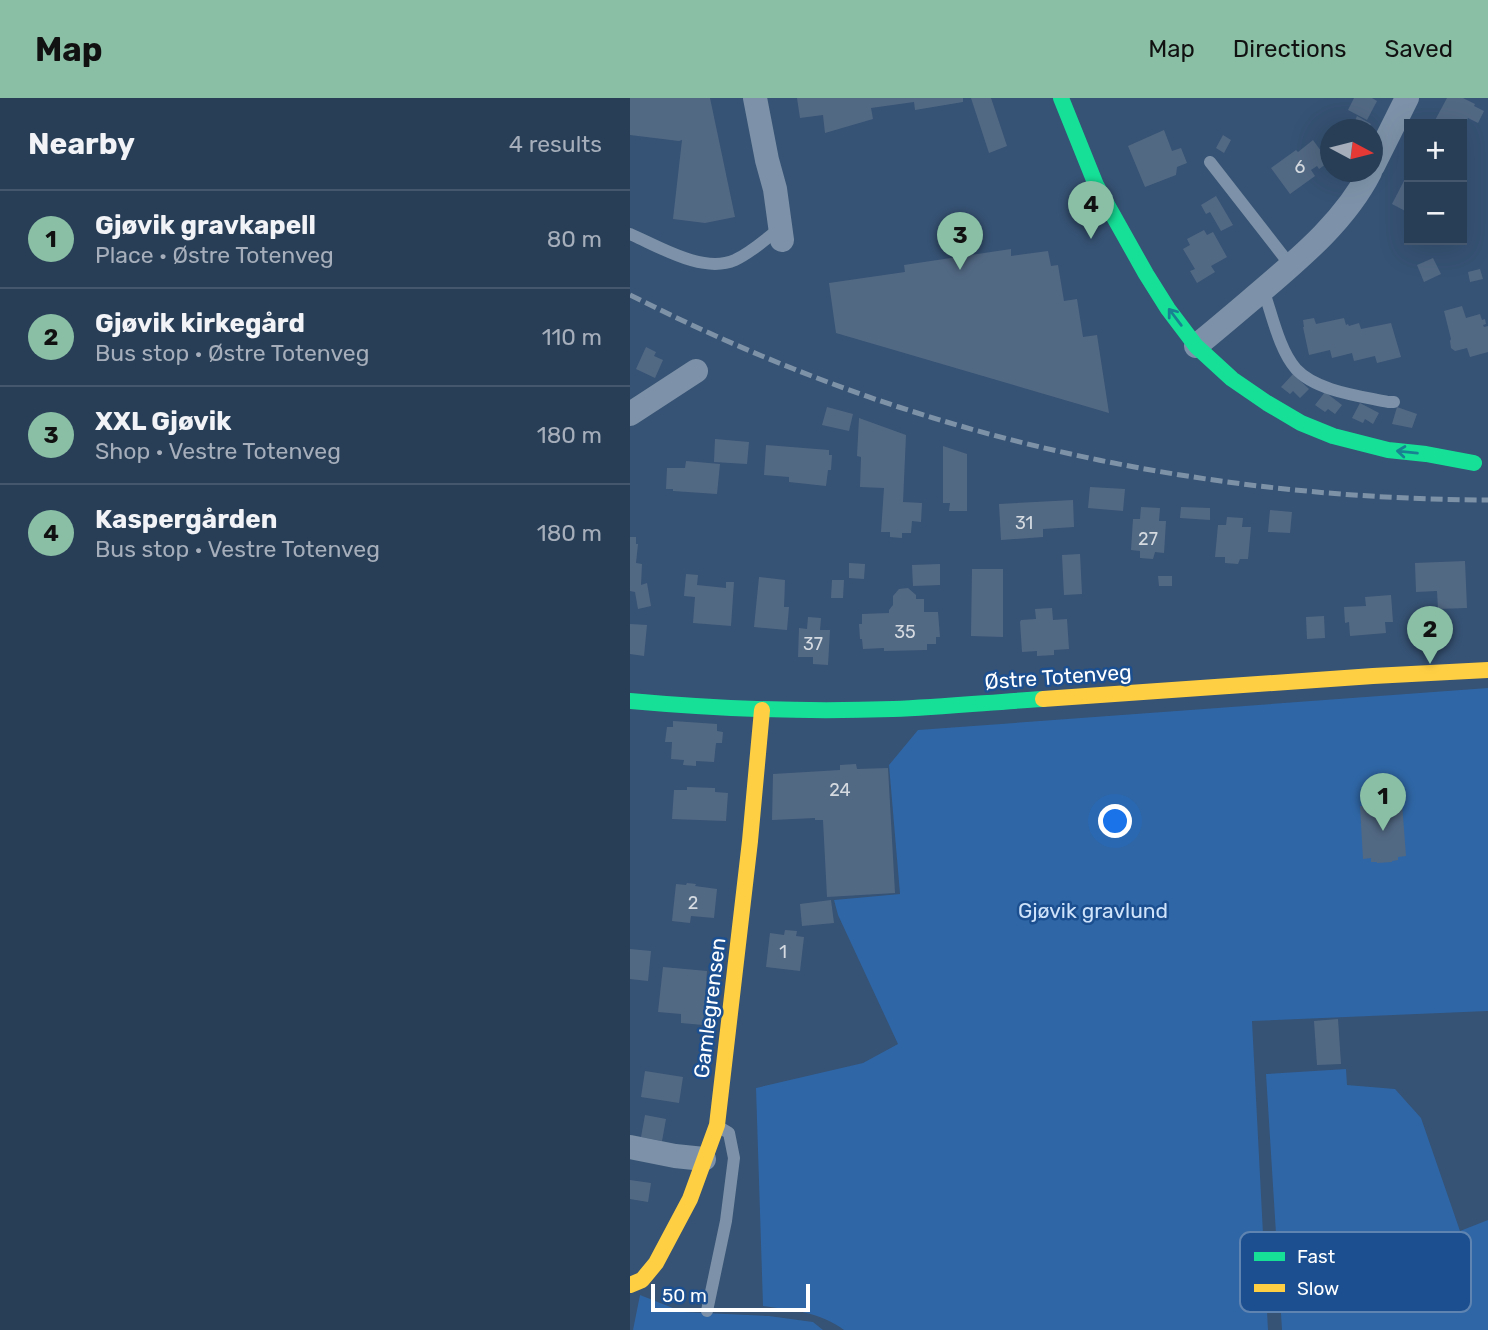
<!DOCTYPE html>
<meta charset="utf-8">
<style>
:root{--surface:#283e57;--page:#344961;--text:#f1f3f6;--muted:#a5aeba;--line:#44576d;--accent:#8abfa5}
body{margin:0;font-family:Rubik,sans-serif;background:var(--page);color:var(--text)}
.controls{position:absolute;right:21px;top:21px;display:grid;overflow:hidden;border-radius:0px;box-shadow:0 7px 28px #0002}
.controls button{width:63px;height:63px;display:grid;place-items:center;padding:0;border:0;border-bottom:2px solid var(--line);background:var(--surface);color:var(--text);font:35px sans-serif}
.compass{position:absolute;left:690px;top:21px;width:63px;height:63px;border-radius:50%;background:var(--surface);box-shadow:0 7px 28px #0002;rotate:97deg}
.scale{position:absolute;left:21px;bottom:18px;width:159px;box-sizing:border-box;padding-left:7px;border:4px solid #fff;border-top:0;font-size:19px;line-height:24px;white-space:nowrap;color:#fff;-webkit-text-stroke:5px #1b4f8f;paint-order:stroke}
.you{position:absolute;left:486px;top:724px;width:24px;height:24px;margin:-18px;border:5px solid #fff;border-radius:50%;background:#1a73e8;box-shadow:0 0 0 10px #1a73e833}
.badge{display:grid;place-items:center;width:46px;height:46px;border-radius:50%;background:var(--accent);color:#111;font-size:23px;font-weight:700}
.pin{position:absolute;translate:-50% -58px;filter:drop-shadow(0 2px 4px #0008)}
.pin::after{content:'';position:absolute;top:37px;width:24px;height:21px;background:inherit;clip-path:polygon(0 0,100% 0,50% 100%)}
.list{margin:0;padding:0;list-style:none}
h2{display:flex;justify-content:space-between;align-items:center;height:91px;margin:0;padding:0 28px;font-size:30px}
h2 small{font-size:23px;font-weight:400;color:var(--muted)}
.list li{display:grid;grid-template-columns:46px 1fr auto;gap:21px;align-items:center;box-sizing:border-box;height:98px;padding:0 28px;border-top:2px solid var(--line)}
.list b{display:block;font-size:26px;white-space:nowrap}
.list p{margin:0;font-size:23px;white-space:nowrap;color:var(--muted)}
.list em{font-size:23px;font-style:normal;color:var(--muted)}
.map{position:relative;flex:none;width:858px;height:1232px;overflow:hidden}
header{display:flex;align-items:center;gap:42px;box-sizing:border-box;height:98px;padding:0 35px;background:var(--accent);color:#111}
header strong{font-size:33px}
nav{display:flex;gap:38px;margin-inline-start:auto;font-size:24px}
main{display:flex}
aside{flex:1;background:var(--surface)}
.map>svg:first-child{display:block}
.green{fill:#2f66a5}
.building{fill:#526984}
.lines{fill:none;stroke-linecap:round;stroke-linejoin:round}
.lane{stroke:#7d92a8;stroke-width:12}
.street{stroke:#7d92a8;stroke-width:24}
.fast{stroke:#16e098;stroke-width:16}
.slow{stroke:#ffcf43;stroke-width:16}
.rail{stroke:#7e92a7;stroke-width:5;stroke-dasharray:12 5;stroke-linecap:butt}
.oneway{stroke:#198292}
.labels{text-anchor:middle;stroke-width:5;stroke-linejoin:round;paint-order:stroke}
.number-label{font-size:18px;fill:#d4dae0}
.street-label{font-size:21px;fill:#fff;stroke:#1b4f8f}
.park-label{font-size:21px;fill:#cfe3fa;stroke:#1b4f8f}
.key{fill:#1b4f8f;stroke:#5f84b1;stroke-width:2}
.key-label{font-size:19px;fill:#fff}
</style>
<header>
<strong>Map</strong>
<nav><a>Map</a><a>Directions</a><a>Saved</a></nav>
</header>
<main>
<aside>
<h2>Nearby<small>4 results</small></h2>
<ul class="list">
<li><span class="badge">1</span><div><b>Gjøvik gravkapell</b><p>Place · Østre Totenveg</p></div><em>80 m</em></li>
<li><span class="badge">2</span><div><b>Gjøvik kirkegård</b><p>Bus stop · Østre Totenveg</p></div><em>110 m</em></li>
<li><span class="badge">3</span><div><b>XXL Gjøvik</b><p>Shop · Vestre Totenveg</p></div><em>180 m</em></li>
<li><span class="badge">4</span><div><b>Kaspergården</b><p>Bus stop · Vestre Totenveg</p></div><em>180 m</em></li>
</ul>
</aside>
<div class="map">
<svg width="858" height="1232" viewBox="0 0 858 1232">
<rect width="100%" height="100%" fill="#365274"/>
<!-- green -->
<g class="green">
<path d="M858 590V913L622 923 638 1232H214C190 1214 162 1212 133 1208L126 990 233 965 268 946 208 817 204 802 270 796 259 667 288 632Z"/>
<polygon points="716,971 717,987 765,991 791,1020 830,1133 858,1122 858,1232 652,1232 636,976"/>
<polygon points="10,1197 53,1214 139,1218 183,1224 193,1232 3,1232"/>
</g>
<!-- building -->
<g class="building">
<polygon points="0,0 80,0 105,119 75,125 43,121 52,42 49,43 0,37"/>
<polygon points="167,0 333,0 333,4 285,12 284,4 241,10 243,21 195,35 193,17 170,20"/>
<polygon points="341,0 361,0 377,48 359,55"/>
<polygon points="724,0 742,0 747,3 737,22 718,12"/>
<polygon points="817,0 833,0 845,6 844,8 854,13 848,25 838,20 832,33 832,26 803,26"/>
<polygon points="727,18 741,26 738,32 721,32"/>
<polygon points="534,32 542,53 551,50 557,65 547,69 546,77 515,89 498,48"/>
<polygon points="593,37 601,42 594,55 586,50"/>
<polygon points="683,42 699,64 689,71 687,68 681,72 685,78 660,96 641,70 666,52 668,54"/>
<polygon points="777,77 779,79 779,115 762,106"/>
<polygon points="586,98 603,127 591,133 580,114 576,116 571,107"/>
<polygon points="574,132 577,137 583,134 597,159 581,168 585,174 567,185 560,173 565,171 553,151 560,147 557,141"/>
<polygon points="381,151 381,158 418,153 421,168 428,167 434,203 447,201 453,239 467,237 479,315 206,235 199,185 275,174 274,167"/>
<polygon points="803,160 811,176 794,184 787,167"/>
<polygon points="850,171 853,181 840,184 838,174"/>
<polygon points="832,208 836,220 850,216 852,222 855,221 856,226 853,227 854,229 858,228 858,254 840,259 837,250 825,253 821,250 820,243 821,241 814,213"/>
<polygon points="684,220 686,226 714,220 716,227 718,226 719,228 729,225 731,231 761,225 771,259 747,265 745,258 724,263 722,255 702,260 700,252 679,257 673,229 674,229 673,222"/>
<polygon points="16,249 26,254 24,258 33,262 25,280 6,271"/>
<polygon points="663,276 679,291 670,300 663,293 660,296 651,289"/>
<polygon points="695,294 712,307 705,316 698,311 695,314 685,307"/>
<polygon points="730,305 749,315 743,326 735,321 733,325 722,320"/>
<polygon points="197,309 223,316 219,333 192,327"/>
<polygon points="767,309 787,316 782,330 762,326"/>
<polygon points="229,320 276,337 273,404 292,405 291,424 282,423 281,435 272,435 272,440 260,439 260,434 251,434 254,390 230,389 231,359 227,358"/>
<polygon points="85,341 119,344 117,366 84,364"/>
<polygon points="136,347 199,352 199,357 202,357 201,372 198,372 196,388 159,384 159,379 134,377"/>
<polygon points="313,348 337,356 337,413 319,413 320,405 313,405"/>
<polygon points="56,363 90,366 87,396 43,393 43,391 36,391 37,370 55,370"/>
<polygon points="460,389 495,391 493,413 458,410"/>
<polygon points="443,402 444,429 413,431 413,439 371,442 369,406"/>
<polygon points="511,409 530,410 529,423 536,423 534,455 525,454 523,461 510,460 510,453 501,452 503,421 510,421"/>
<polygon points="551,409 580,410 580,422 550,420"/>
<polygon points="640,412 662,414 660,435 638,434"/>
<polygon points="597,419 613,420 612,429 621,429 618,461 610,461 608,466 595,465 595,459 585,459 588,427 596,427"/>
<polygon points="0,439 6,439 6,446 8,446 6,465 12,466 11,487 17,485 21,508 8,511 5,494 0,493"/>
<polygon points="450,456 452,496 434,497 432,457"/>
<polygon points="835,463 837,510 808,511 807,493 786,494 785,465"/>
<polygon points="219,465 235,466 234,481 219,480"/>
<polygon points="310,466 310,487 283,488 282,467"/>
<polygon points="342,471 373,471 373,539 341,538"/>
<polygon points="56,476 68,477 67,487 96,490 96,484 104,484 101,528 63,525 65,499 54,498"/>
<polygon points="528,478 542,478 542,488 529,488"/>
<polygon points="129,479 155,482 154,509 159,509 157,532 124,529"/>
<polygon points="202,482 214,482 213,500 201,500"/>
<polygon points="278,490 286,497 286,501 294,501 294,514 308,514 310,539 306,539 306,546 297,546 297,552 254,553 254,550 233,551 232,541 230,541 229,526 232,526 232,516 259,515 259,512 263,507 263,498 269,491"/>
<polygon points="761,497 763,524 755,524 756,535 720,538 719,524 715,525 714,509 736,508 735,499"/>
<polygon points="422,510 423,522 437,521 439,551 424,552 424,557 407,558 407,553 392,554 390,524 391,522 406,521 405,511"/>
<polygon points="694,518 695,540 677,541 676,519"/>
<polygon points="178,519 191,520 190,532 200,532 198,567 183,566 183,559 168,559 169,530 177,531"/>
<polygon points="0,526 17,527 14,558 0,556"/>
<polygon points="43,623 87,626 87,633 93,634 92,645 86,645 84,664 66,663 66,668 53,667 54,662 41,661 42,644 35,644 37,629 43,629"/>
<polygon points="226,666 227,671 258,670 265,795 197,799 193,722 185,722 185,720 142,722 143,676 210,672 210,667"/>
<polygon points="57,689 85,690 85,694 98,695 96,723 42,721 44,692 57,692"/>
<polygon points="772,705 776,758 768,759 768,762 762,763 762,764 747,765 747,764 741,764 741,760 733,761 730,708"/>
<polygon points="57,785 66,786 65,788 87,791 84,820 61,818 60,825 42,823 46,786 56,787"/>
<polygon points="201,802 204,825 172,828 170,806"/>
<polygon points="155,832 167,833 166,838 174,839 170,873 136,869 140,835 154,837"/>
<polygon points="0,851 21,853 18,883 0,881"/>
<polygon points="33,869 77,873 73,927 51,925 51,916 28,914"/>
<polygon points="708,921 711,966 687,967 684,923"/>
<polygon points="15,973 53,979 49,1005 11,999"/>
<polygon points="15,1017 36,1021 32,1043 11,1039"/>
<polygon points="0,1082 21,1085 18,1104 0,1101"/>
</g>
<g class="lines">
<!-- lane -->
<g class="lane">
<polyline points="580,64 661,168"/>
<path d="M0 136C30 149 73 176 105 162 122 154 136 141 150 130"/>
<path d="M633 191C642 216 649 252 666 271 686 293 730 298 758 304H764"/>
<polyline points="77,1213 96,1123 104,1060 99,1035 89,1029"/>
</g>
<!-- street -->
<g class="street">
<polyline points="125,0 137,62 145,91 152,142"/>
<polyline points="743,68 777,0"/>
<path d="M566 248C587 231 608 213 628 196 670 160 715 123 740 74"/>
<polyline points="0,316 66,273"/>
<polyline points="0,1049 45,1058 74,1061"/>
</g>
<!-- fast -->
<g class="fast">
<polyline points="431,0 466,87 516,176 538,211 566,248 602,281 637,305 671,325 703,338 758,352 796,356 844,365"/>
<path d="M0 603C88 611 175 614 263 611 313 609 363 604 413 601"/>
</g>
<!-- slow -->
<g class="slow">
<polyline points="413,601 743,578 858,572"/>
<polyline points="0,1187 12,1182 26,1165 60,1101 87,1027 120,743 132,612"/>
</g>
<!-- rail -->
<path class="rail" d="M0 197C54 224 108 249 164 271 384 359 622 401 858 402"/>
</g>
<!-- one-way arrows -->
<defs><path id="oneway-shaft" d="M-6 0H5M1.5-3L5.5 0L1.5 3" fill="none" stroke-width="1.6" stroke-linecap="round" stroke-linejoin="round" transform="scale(1.75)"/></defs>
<g class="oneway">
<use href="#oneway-shaft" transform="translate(545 219) rotate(-127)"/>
<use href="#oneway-shaft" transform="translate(777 354) rotate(-174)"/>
</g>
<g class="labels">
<!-- number labels -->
<g class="number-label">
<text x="670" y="75">6</text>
<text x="394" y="431">31</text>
<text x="518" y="447">27</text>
<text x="275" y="540">35</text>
<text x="183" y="552">37</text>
<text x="210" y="698">24</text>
<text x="63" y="811">2</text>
<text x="153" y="860">1</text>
</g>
<!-- street labels -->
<g class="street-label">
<text transform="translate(428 579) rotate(-4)" y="7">Østre Totenveg</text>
<text transform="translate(80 910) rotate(-83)" y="7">Gamlegrensen</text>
</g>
<!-- park labels -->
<g class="park-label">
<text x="463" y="820">Gjøvik gravlund</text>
</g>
</g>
<!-- legend -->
<rect x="610" y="1134" width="231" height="80" rx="10" class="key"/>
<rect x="624" y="1154" width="31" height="9" fill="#16e098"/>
<rect x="624" y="1186" width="31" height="8" fill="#ffcf43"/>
<g class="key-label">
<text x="667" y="1165">Fast</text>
<text x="667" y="1197">Slow</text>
</g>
</svg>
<div class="controls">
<button>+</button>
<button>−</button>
</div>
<svg class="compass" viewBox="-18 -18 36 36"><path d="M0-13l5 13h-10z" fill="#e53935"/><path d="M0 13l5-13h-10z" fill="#a5aeba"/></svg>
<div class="scale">50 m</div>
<div class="you"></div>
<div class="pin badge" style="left:753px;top:733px">1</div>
<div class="pin badge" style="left:800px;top:566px">2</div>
<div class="pin badge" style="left:330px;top:172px">3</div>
<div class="pin badge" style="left:461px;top:141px">4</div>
</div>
</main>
